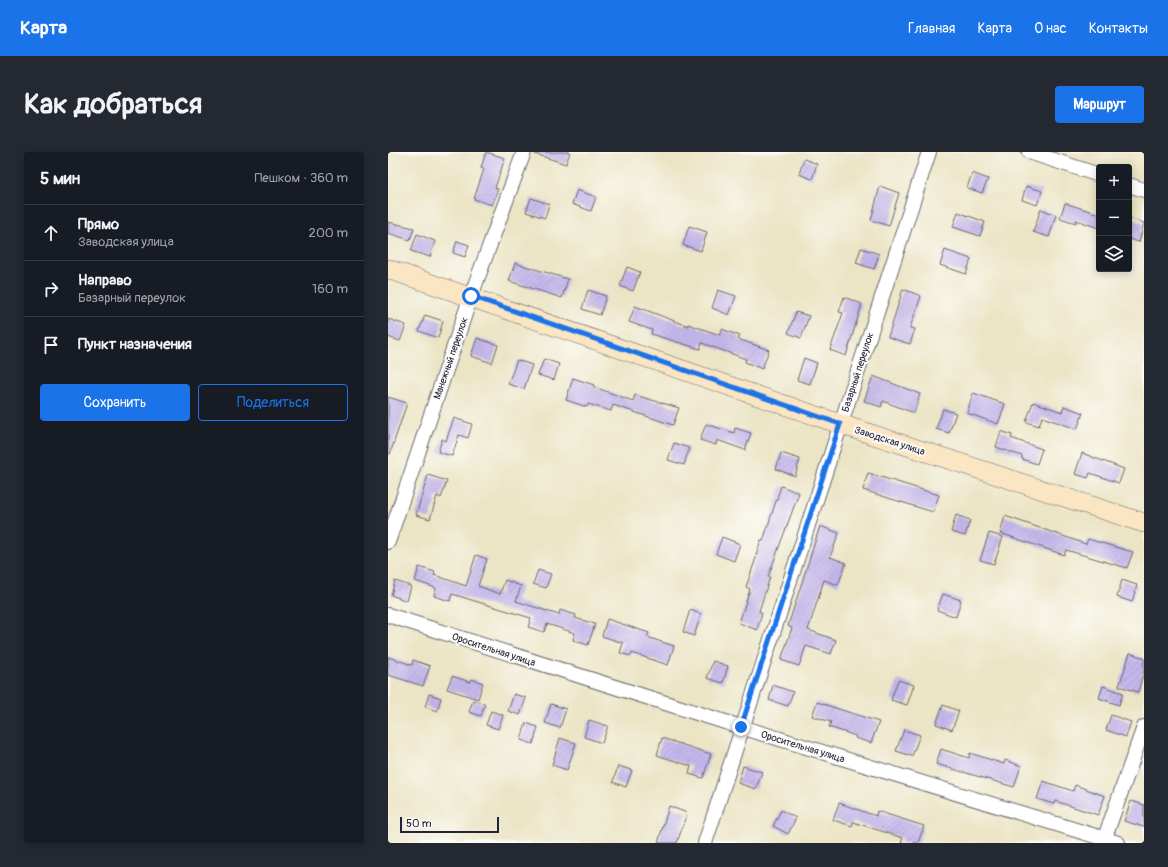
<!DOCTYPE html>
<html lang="ru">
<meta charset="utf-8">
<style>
:root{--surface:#171b24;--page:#242831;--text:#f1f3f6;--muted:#9ea1a6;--line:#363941;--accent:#1a73e8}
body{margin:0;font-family:Pangolin,sans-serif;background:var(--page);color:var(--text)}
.controls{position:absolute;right:12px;top:12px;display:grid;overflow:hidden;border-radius:4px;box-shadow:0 2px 10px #0003}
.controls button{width:36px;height:36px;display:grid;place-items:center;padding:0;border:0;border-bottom:1px solid var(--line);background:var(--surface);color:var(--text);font:20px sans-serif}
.scale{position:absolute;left:12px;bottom:10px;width:99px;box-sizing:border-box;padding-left:4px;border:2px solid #22223b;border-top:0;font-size:11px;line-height:14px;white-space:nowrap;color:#22223b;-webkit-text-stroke:3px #fdfcf7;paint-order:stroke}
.stop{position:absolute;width:12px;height:12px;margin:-9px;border:3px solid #1a73e8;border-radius:50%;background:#fff}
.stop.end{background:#1a73e8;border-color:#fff;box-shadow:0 1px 4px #0008}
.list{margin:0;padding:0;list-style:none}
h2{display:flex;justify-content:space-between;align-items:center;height:52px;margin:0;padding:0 16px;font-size:17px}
h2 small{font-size:13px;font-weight:400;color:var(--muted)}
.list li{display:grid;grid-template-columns:26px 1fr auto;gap:12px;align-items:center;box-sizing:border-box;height:56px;padding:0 16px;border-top:1px solid var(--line)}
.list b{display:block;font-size:15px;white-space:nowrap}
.list p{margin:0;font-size:13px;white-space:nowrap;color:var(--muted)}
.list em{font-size:13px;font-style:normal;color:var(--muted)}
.actions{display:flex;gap:8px;padding:12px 16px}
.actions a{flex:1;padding:9px 0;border:1px solid var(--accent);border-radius:4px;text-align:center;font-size:14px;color:var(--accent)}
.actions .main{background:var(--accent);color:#fff}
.icon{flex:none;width:22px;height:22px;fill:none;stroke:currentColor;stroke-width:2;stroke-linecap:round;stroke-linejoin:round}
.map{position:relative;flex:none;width:756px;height:691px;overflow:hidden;border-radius:4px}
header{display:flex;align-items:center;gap:24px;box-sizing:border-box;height:56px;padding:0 20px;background:var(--accent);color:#fff}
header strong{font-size:19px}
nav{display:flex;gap:22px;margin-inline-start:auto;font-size:14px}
.intro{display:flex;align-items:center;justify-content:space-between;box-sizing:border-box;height:96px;padding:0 24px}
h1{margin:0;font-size:28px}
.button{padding:10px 18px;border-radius:4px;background:var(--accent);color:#fff;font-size:14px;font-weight:700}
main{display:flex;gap:24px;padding:0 24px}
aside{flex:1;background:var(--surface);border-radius:4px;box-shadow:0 2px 10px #0003}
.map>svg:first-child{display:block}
.building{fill:url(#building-hatch)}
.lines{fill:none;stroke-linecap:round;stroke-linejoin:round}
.street-casing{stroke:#68666b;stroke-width:16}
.secondary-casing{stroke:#68666b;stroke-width:20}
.street{stroke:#fff;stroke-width:14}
.secondary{stroke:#fbe6c4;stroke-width:19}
.route{stroke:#1a73e8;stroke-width:5}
.labels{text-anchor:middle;stroke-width:4;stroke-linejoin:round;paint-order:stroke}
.street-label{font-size:10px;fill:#22223b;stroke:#fdfcf7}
</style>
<header>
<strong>Карта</strong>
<nav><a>Главная</a><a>Карта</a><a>О нас</a><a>Контакты</a></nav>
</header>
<div class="intro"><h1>Как добраться</h1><a class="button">Маршрут</a></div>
<main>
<aside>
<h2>5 мин<small>Пешком · 360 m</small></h2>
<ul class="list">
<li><svg class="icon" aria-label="ahead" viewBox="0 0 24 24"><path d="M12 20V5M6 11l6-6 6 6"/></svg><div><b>Прямо</b><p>Заводская улица</p></div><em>200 m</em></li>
<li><svg class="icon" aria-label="right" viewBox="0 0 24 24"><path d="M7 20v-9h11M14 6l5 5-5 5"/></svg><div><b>Направо</b><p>Базарный переулок</p></div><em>160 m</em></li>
<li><svg class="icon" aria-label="arrive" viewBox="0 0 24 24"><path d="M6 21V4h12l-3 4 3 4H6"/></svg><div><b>Пункт назначения</b></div></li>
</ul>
<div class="actions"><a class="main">Сохранить</a><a>Поделиться</a></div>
</aside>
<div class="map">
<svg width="756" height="691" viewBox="0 0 756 691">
<defs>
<pattern id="building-hatch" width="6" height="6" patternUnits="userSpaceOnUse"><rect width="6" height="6" fill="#c4b7eb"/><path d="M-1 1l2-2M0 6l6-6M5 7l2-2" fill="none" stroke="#a89dca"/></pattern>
</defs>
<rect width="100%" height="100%" fill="#fdfcf7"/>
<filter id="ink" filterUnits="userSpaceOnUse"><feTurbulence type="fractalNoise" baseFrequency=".025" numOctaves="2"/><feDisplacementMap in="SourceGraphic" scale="8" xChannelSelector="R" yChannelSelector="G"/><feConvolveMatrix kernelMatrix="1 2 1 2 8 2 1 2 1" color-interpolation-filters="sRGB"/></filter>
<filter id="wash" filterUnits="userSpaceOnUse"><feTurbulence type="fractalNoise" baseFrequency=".012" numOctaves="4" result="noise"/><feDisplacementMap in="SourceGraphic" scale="16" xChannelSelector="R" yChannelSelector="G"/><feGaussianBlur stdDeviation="0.9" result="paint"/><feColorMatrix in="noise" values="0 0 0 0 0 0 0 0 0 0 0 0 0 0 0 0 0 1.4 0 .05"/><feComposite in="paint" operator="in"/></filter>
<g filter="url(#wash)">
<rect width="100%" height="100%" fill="#ebe4c5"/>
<g id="blocks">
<!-- building -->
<g class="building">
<polygon points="98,0 117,6 107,36 110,37 104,53 86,47 96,17 93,16"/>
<polygon points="147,0 182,0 178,12 147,2"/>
<polygon points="416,7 429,12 424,27 411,22"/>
<polygon points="584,21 600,27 594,41 579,36"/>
<polygon points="492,34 511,41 501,74 483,68"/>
<polygon points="638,34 654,39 649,53 634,48"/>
<polygon points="189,38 208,45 203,59 184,52"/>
<polygon points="143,46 161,52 157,66 138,60"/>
<polygon points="677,51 711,62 711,76 688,68 688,71 672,66"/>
<polygon points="653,57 668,63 661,85 645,80"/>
<polygon points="570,60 597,70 592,84 565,75"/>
<polygon points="741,66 756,71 751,90 741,87"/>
<polygon points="0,70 26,76 22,88 0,81"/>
<polygon points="301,74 319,80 313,99 295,93"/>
<polygon points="29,82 47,89 42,105 23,99"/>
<polygon points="69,89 81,93 77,105 65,101"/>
<polygon points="473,96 491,102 486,117 468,111"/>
<polygon points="557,98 583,107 578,122 552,113"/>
<polygon points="127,111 180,127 174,146 121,129"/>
<polygon points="239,115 252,120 245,139 232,134"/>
<polygon points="515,137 533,144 522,176 527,177 522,192 500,185"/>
<polygon points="200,138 218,144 212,163 194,157"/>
<polygon points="330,138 348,144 341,163 324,156"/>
<polygon points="456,145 474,152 458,204 442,198 455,161 451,160"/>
<polygon points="247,154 300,174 300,172 332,183 334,177 352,184 350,187 381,198 374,217 357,210 358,207 314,191 312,197 263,182 264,178 241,170"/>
<polygon points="408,160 421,164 413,186 400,181"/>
<polygon points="37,163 55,169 50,186 31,179"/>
<polygon points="0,167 18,173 12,189 0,185"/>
<polygon points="89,186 110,193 104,211 83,204"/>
<polygon points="416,206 429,211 422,232 409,228"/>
<polygon points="156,207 171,212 166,228 150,223"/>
<polygon points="129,208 144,213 136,237 120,232"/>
<polygon points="485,224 532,242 526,261 495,249 493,255 476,249"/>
<polygon points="185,226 206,233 206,235 245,249 247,243 291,256 285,273 225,253 223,259 200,252 199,255 178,248"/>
<polygon points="585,241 617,252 610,272 579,261"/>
<polygon points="0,245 19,251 2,302 0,302"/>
<polygon points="645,250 674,260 676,254 695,261 689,277 654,265 651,274 638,270"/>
<polygon points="555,257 568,261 561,281 548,277"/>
<polygon points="66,266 84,272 80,286 71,283 64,304 50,300 54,287 58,289"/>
<polygon points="318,272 346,281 347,276 363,281 357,298 329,288 328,293 312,288"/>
<polygon points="613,279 624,283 623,286 654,297 649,312 634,307 634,304 608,295"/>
<polygon points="286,291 301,296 296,313 280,308"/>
<polygon points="393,301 412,307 407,324 388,317"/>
<polygon points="694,301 736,317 731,331 702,321 700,326 687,322"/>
<polygon points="480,321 551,343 545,360 475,338"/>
<polygon points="40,323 59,329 53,346 49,344 42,367 28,363"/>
<polygon points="393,334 411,341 380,425 382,425 371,459 374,461 369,478 351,471 362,437 358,435 369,403 368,403 373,388 375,389"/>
<polygon points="568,363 582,368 577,384 563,380"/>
<polygon points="617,364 698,392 700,387 745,400 739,416 678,398 676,403 612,381"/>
<polygon points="432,374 451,381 442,405 458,411 450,433 436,428 420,478 448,488 443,502 418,494 411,514 393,508 404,476 400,474"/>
<polygon points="601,381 615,385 606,412 592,408"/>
<polygon points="334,385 352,392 346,409 328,402"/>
<polygon points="88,403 99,407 90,434 112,442 117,428 133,434 128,449 171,463 172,458 188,463 187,466 207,472 200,493 185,488 187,481 159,472 156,480 140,475 143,466 64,442 62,449 46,444 48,436 27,429 31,415 47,420 46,423 78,434"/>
<polygon points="150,418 163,422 158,436 145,432"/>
<polygon points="734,428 749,433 744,450 729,445"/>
<polygon points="7,429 23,434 19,449 3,443"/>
<polygon points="555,442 573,448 568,465 549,458"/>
<polygon points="302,458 313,462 306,484 295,480"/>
<polygon points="219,467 261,481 259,485 286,494 280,513 244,501 243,504 232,501 235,491 214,484"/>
<polygon points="742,501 756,506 756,519 750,540 731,534"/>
<polygon points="0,505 24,513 25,508 42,514 35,534 0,523"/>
<polygon points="325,509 340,514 335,531 319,526"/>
<polygon points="64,524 82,530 83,527 95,531 90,547 59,537"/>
<polygon points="510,528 526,533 519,553 503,548"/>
<polygon points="385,533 405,540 400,554 381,548"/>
<polygon points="715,534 735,541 731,553 711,546"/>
<polygon points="41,542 53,546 49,559 37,555"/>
<polygon points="126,542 138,546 132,563 120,559"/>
<polygon points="85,548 97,552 93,564 81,560"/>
<polygon points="429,550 491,570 483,591 467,586 468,584 441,575 443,570 424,564"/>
<polygon points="163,552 178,557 172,576 157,571"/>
<polygon points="555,553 571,559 564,578 548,572"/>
<polygon points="103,559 115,563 110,577 98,573"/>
<polygon points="723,563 743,570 738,585 718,578"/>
<polygon points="201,568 220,574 214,591 196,585"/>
<polygon points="138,571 150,575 145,592 133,588"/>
<polygon points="516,578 532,583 524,604 508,599"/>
<polygon points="172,586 188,591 179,618 164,613"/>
<polygon points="274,586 323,602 315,626 301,622 303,614 269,603"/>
<polygon points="553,597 581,606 582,601 616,612 617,608 633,614 626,635 548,612"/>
<polygon points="230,614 244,618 238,635 225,630"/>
<polygon points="355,614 374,620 368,637 350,631"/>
<polygon points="655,629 685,639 687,633 717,644 710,663 667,649 666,652 649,647"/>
<polygon points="743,649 756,653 756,675 736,669"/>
<polygon points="451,651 488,664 489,659 536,674 530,691 513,691 515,686 465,670 464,674 445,668"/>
<polygon points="281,654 299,661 289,691 270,691"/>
<polygon points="393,658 408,666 400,682 385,674"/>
</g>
</g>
</g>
<g filter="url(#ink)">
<use href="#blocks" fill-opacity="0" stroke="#68666b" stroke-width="1"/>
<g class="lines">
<!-- street casing -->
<g class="street-casing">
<g id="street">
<polyline points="641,0 711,23"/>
<polyline points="741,33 756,38"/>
<polyline points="0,390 83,144 136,0"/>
<polyline points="0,463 353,575 730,691"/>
<polyline points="317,691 541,0"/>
<polyline points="715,691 756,575"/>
</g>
</g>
<!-- secondary casing -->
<g class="secondary-casing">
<polyline id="secondary" points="0,117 452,272 756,371"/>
</g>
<!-- street -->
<use href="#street" class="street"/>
<!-- secondary -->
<use href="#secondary" class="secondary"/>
</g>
</g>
<g class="lines" filter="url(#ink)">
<!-- route -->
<polyline class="route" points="83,144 452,272 353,575"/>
</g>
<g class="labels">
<!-- street labels -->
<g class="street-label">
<text transform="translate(62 206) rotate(-71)" y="4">Манежный переулок</text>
<text transform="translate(469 220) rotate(-72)" y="4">Базарный переулок</text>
<text transform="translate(502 288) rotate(18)" y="4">Заводская улица</text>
<text transform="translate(106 497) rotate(18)" y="4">Оросительная улица</text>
<text transform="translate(415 594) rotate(17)" y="4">Оросительная улица</text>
</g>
</g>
</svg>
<div class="controls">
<button>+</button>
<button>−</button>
<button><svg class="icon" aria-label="layers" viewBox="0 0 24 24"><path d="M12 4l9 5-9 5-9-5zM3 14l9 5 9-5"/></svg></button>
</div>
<div class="scale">50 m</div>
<div class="stop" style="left:83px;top:144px"></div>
<div class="stop end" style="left:353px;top:575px"></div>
</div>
</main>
